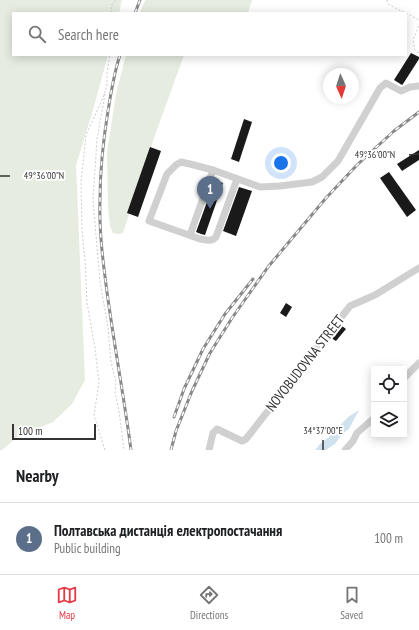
<!DOCTYPE html>
<meta charset="utf-8">
<style>
:root{--surface:#fff;--page:#f2f2f2;--text:#202124;--muted:#757577;--line:#e0e0e0;--accent:#e63946}
body{margin:0;font-family:"PT Sans Narrow",sans-serif;background:var(--page);color:var(--text)}
.controls{position:absolute;right:12px;bottom:12px;display:grid;overflow:hidden;border-radius:0px;box-shadow:0 2px 10px #0003}
.controls button{width:36px;height:36px;display:grid;place-items:center;padding:0;border:0;border-bottom:1px solid var(--line);background:var(--surface);color:var(--text);font:20px sans-serif}
.compass{position:absolute;left:323px;top:68px;width:36px;height:36px;border-radius:50%;background:var(--surface);box-shadow:0 2px 10px #0003;rotate:177deg}
.scale{position:absolute;left:12px;bottom:10px;width:84px;box-sizing:border-box;padding-left:4px;border:2px solid #333;border-top:0;font-size:11px;line-height:14px;white-space:nowrap;color:#333;-webkit-text-stroke:3px #fff;paint-order:stroke}
.you{position:absolute;left:281px;top:163px;width:14px;height:14px;margin:-10px;border:3px solid #fff;border-radius:50%;background:#1a73e8;box-shadow:0 0 0 6px #1a73e833}
.badge{display:grid;place-items:center;width:26px;height:26px;border-radius:50%;background:var(--accent);color:#fff;font-size:13px;font-weight:700}
.pin{position:absolute;translate:-50% -33px;filter:drop-shadow(0 1px 2px #0008)}
.pin::after{content:'';position:absolute;top:21px;width:14px;height:12px;background:inherit;clip-path:polygon(0 0,100% 0,50% 100%)}
.list{margin:0;padding:0;list-style:none}
h2{display:flex;justify-content:space-between;align-items:center;height:52px;margin:0;padding:0 16px;font-size:17px}
h2 small{font-size:13px;font-weight:400;color:var(--muted)}
.list li{display:grid;grid-template-columns:26px 1fr auto;gap:12px;align-items:center;box-sizing:border-box;height:72px;padding:0 16px;border-top:1px solid var(--line)}
.list b{display:block;font-size:15px;white-space:nowrap}
.list p{margin:0;font-size:13px;white-space:nowrap;color:var(--muted)}
.list em{font-size:13px;font-style:normal;color:var(--muted)}
.icon{flex:none;width:22px;height:22px;fill:none;stroke:currentColor;stroke-width:2;stroke-linecap:round;stroke-linejoin:round}
.map{position:relative;flex:none;width:419px;height:450px;overflow:hidden}
.search{position:absolute;background:var(--surface);box-shadow:0 2px 10px #0003;left:12px;right:12px;top:12px;height:44px;display:flex;align-items:center;gap:10px;box-sizing:border-box;padding:0 14px;border-radius:0px;color:var(--muted);font-size:15px}
.sheet{height:124px;background:var(--surface)}
nav{display:flex;justify-content:space-around;align-items:center;box-sizing:border-box;height:56px;border-top:1px solid var(--line);background:var(--surface);font-size:11px;color:var(--muted)}
nav a{display:grid;justify-items:center;gap:2px}
nav .on{color:var(--accent)}
.map>svg:first-child{display:block}
.green{fill:#e6ecdf}
.water{fill:#cfe2ee}
.building{fill:#1a1a1a}
.lines{fill:none;stroke-linecap:round;stroke-linejoin:round}
.path{stroke:#cdcdcd;stroke-width:1;stroke-dasharray:2 2;stroke-linecap:butt}
.minor{stroke:#d0d0d0;stroke-width:7}
.rail-casing{stroke:#888;stroke-width:3}
.rail{stroke:#fff;stroke-width:1.5;stroke-dasharray:4.5;stroke-linecap:butt}
.ticks{fill:none;stroke:#333;stroke-width:1.5}
.labels{text-anchor:middle;stroke-width:4;stroke-linejoin:round;paint-order:stroke}
.street-label{font-size:14px;fill:#333;stroke:#fff}
.ticks-label{font-size:10px;text-anchor:middle;fill:#333;stroke:#fff;stroke-width:4;stroke-linejoin:round;paint-order:stroke}
</style>
<div class="map">
<svg width="419" height="450" viewBox="0 0 419 450">
<rect width="100%" height="100%" fill="#fff"/>
<!-- green -->
<g class="green">
<polygon points="0,0 122,0 119,13 13,13 13,55 108,55 93,110 76,165 85,380 72,404 53,422 17,437 2,450 0,450"/>
<polygon points="145,0 252,0 248,13 140,13"/>
<polygon points="126,55 184,55 154,138 123,233 119,234 113,233 110,226 108,207 107,153 116,94"/>
</g>
<!-- water -->
<polygon class="water" points="359,410 349,429 342,434 335,444 326,450 315,450 320,444 329,437 348,417"/>
<!-- building -->
<g class="building">
<polygon points="411,53 419,57 419,59 403,84 402,85 394,80"/>
<polygon points="244,119 252,122 239,162 231,159"/>
<polygon points="150,147 161,151 138,217 127,213"/>
<polygon points="419,150 419,160 402,171 397,164"/>
<polygon points="389,172 416,210 407,217 380,178"/>
<polygon points="215,180 223,183 205,235 201,234 196,232"/>
<polygon points="239,187 252,191 236,236 223,231"/>
<polygon points="286,303 292,307 286,317 280,313"/>
<polygon points="342,326 346,329 336,341 331,338"/>
</g>
<g class="lines">
<!-- path -->
<g class="path">
<polyline points="387,0 388,4 405,13"/>
<polyline points="111,13 112,4 116,0"/>
<polyline points="406,13 419,20"/>
<polyline points="419,26 413,40 415,50 419,53"/>
<polyline points="105,94 97,139 93,200 100,282 108,327 111,362 116,382 115,393 119,411 124,450"/>
<polyline points="105,450 94,415 99,383 95,348 87,303 85,260 82,231 81,182 86,135 102,100 107,86 107,72 110,55"/>
</g>
<!-- minor -->
<g class="minor">
<path d="M213 170 190 164 181 162 176 165 167 174 149 221 200 239C206 240 212 242 216 237L237 179"/>
<polyline points="190,235 213,170 260,187 280,186 312,182 322,177 338,161 380,88 386,83 401,91 410,87 419,86"/>
<polyline points="404,378 419,363"/>
<polyline points="209,450 213,433 217,429 242,441 246,439 350,306 375,295 419,268"/>
<polyline points="345,450 353,441 357,433 374,418"/>
</g>
<!-- rail casing -->
<g class="rail-casing">
<g id="rail">
<polyline points="135,13 140,0"/>
<path d="M120 55C114 73 111 92 108 111 103 141 100 171 100 201 99 231 103 262 107 292 114 344 124 397 131 450"/>
<polyline points="174,417 184,389 203,349 225,314 253,279"/>
<polyline points="171,450 176,431 192,391 210,353 232,318 268,267 326,198 357,165 394,131 419,112"/>
</g>
</g>
<!-- rail -->
<use href="#rail" class="rail"/>
</g>
<!-- ticks -->
<path class="ticks" d="M409 155 419 154M0 176H10M323 440V450"/>
<g class="labels">
<!-- street labels -->
<g class="street-label">
<text transform="translate(305 363) rotate(-52)" y="5">NOVOBUDOVNA STREET</text>
</g>
</g>
<g class="ticks-label">
<text x="375" y="158">49°36'00"N</text>
<text x="44" y="179">49°36'00"N</text>
<text x="323" y="434">34°37'00"E</text>
</g>
</svg>
<div class="controls">
<button><svg class="icon" aria-label="locate" viewBox="0 0 24 24"><circle cx="12" cy="12" r="6"/><path d="M12 2v4M12 18v4M2 12h4M18 12h4"/></svg></button>
<button><svg class="icon" aria-label="layers" viewBox="0 0 24 24"><path d="M12 4l9 5-9 5-9-5zM3 14l9 5 9-5"/></svg></button>
</div>
<svg class="compass" viewBox="-18 -18 36 36"><path d="M0-13l5 13h-10z" fill="#e53935"/><path d="M0 13l5-13h-10z" fill="#757577"/></svg>
<div class="scale">100 m</div>
<div class="you"></div>
<div class="pin badge" style="left:210px;top:209px;background:#5c6f8a">1</div>
<div class="search"><svg class="icon" aria-label="search" viewBox="0 0 24 24"><circle cx="10" cy="10" r="6"/><path d="M15 15l6 6"/></svg>Search here</div>
</div>
<section class="sheet">
<h2>Nearby<small></small></h2>
<ul class="list">
<li><span class="badge" style="background:#5c6f8a">1</span><div><b>Полтавська дистанція електропостачання</b><p>Public building</p></div><em>100 m</em></li>
</ul>
</section>
<nav>
<a class="on"><svg class="icon" aria-label="map" viewBox="0 0 24 24"><path d="M3 6l6-2 6 2 6-2v14l-6 2-6-2-6 2zM9 4v14M15 6v14"/></svg>Map</a>
<a><svg class="icon" aria-label="directions" viewBox="0 0 24 24"><path d="M12 3l9 9-9 9-9-9zM9 14v-3h6M13 9l2 2-2 2"/></svg>Directions</a>
<a><svg class="icon" aria-label="saved" viewBox="0 0 24 24"><path d="M7 4h10v16l-5-4-5 4z"/></svg>Saved</a>
</nav>
